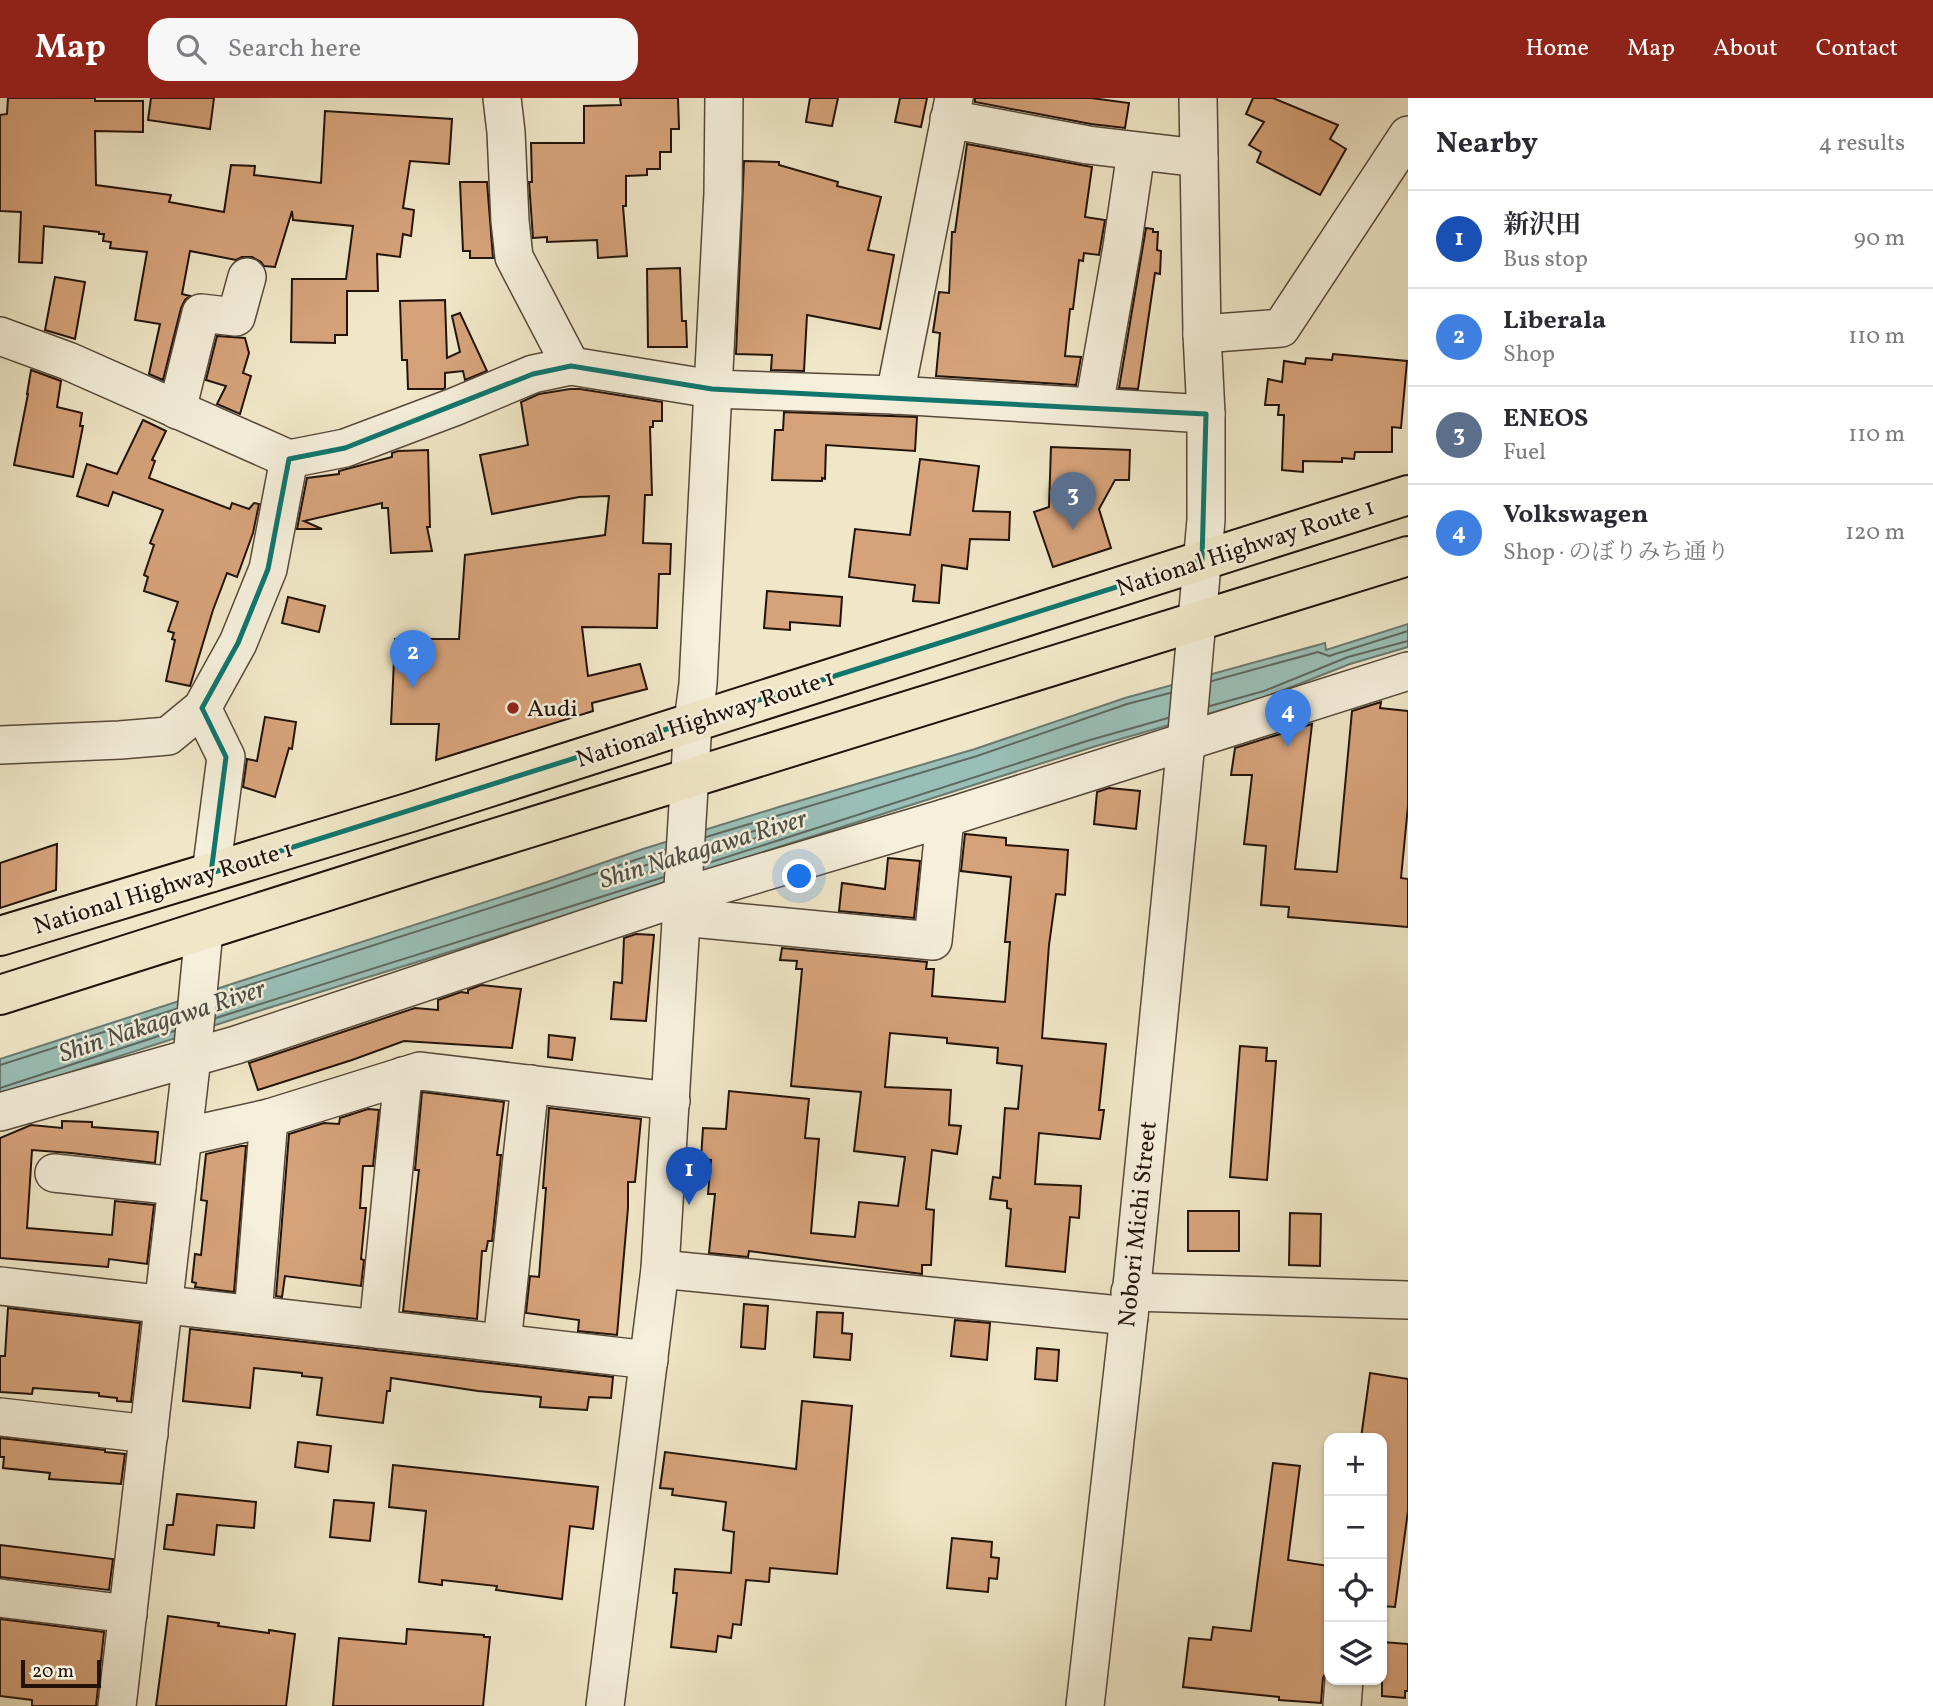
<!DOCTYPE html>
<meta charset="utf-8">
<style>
:root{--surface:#fff;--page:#f7f7f7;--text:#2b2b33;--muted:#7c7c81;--line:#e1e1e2;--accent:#8f2418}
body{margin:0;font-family:Vollkorn,"Noto Serif JP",serif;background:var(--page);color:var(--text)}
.controls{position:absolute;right:21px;bottom:21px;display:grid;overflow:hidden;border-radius:14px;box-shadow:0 2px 5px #0004}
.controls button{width:63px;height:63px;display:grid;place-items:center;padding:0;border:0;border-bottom:2px solid var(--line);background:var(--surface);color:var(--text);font:35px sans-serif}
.scale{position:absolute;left:21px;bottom:18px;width:80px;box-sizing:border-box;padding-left:7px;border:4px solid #221309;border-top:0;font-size:19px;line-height:24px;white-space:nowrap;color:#221309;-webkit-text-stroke:5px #f5efdb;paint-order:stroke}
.you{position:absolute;left:800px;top:779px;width:24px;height:24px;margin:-18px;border:5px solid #fff;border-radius:50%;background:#1a73e8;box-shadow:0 0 0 10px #1a73e833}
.badge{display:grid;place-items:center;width:46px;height:46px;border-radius:50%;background:var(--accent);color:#fff;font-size:23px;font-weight:700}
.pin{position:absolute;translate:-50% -58px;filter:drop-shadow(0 2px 4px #0008)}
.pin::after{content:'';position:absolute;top:37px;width:24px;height:21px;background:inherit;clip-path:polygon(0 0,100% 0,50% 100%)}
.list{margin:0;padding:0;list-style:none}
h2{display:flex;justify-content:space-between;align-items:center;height:91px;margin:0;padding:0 28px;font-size:30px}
h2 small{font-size:23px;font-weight:400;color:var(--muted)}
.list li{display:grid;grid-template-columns:46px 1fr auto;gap:21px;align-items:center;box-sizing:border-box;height:98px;padding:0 28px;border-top:2px solid var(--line)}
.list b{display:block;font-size:26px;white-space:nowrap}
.list p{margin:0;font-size:23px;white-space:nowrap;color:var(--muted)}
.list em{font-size:23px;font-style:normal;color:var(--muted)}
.icon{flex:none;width:38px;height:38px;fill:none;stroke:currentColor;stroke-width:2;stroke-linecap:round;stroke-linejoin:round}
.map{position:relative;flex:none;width:1408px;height:1608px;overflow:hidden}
header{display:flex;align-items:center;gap:42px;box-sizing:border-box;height:98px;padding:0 35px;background:var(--accent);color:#fff}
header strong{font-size:33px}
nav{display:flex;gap:38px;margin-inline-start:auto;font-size:24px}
.search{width:490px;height:63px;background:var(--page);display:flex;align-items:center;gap:18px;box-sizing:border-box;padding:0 24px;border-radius:21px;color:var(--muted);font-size:26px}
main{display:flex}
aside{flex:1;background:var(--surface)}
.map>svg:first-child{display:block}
.water{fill:#9abfb7;stroke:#6a7a71;stroke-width:2}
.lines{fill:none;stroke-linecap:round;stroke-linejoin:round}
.shore{stroke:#5e6960;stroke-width:2}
.building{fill:#d6a27a;stroke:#221309;stroke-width:2}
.minor-casing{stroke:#564839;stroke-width:40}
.highway-casing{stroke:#221309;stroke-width:42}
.minor{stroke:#f5efdb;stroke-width:37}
.highway{stroke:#f0e7c8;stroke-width:38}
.marked{fill:none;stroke:#0f766e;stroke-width:5;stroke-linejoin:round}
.poi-dot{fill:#8f2418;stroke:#f5efdb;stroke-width:2.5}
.labels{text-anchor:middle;stroke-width:5;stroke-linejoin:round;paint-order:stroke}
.street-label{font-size:24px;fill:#221309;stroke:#f5efdb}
.poi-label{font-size:24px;fill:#221309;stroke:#f5efdb;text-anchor:start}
.water-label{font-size:26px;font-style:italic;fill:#4c4f46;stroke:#f5efdb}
</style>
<header>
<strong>Map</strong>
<div class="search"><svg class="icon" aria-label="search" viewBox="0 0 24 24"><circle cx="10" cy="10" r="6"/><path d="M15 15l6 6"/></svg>Search here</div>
<nav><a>Home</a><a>Map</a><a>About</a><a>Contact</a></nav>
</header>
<main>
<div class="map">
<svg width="1408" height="1608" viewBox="0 0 1408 1608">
<rect width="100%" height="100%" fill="#f0e7c8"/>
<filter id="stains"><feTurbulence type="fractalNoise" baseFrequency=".00286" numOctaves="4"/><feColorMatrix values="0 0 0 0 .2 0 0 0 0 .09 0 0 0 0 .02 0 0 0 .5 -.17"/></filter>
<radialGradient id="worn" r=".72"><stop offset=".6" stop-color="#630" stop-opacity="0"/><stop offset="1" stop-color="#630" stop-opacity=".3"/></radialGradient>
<!-- water -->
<polygon class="water" points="1408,526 1408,549 1350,566 1266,599 1093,649 430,860 265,911 0,997 0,961 547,784 643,751 782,708 975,651 1125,600 1325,545 1326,552"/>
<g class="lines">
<!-- shore -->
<g class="shore">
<polyline points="1212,583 1318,554 1329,558 1408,533"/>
<polyline points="1210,608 1264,593 1348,559 1408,543"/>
<polyline points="706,739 977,658 1127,606 1170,595"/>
<polyline points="705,756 801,726 803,722 799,719 706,748"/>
<polyline points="705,766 1090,642 1168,620"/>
<polyline points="664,769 624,782 620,779 622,775 665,761"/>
<polyline points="218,897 549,791 665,752"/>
<polyline points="216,920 664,779"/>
<polyline points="0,967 176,911"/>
<polyline points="0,990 174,933"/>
</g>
</g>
<!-- building -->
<g class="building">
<polygon points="8,0 95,0 95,3 143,3 143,34 95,33 96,87 171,97 169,104 224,114 231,67 255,68 254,77 321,85 325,13 452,21 449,66 410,63 403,110 414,112 411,138 403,136 400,159 377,156 378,193 347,193 347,237 335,237 335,245 291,244 292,181 346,181 353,128 293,122 292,113 275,169 264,168 261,164 252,159 242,159 236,162 190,153 182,196 190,198 185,202 181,210 163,282 149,276 160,226 135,222 147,154 110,150 111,144 103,143 104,136 99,136 99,134 44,128 42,165 19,164 21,114 0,113 0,17 7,16"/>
<polygon points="151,0 214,0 210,31 148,22"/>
<polygon points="620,0 678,0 679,31 671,31 671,54 660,54 660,71 647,71 647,77 626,78 626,108 623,108 627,158 598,160 597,142 547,144 547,139 533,140 529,84 532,84 531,45 584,45 584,8 621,7"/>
<polygon points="810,0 838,0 832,28 806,24"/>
<polygon points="900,0 927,0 921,29 895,24"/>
<polygon points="975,0 1091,0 1129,5 1125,30 1091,26 975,4"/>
<polygon points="1253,0 1273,0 1338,27 1330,41 1346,51 1320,97 1257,64 1261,54 1249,47 1264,24 1246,16"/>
<polygon points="967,46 1092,69 1085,119 1105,122 1099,157 1084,155 1083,163 1079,162 1073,211 1070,211 1065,258 1081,259 1076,287 936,278 940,235 933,234 939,194 949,195 952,134 955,134"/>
<polygon points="744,63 779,64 779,67 838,84 837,88 881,99 868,152 894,157 880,231 807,217 804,273 771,272 772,257 736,256"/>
<polygon points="460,84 487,84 493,160 470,160 470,153 463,153"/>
<polygon points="1146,130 1153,131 1153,134 1158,134 1157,152 1161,153 1160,176 1155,175 1138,291 1119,290"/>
<polygon points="680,170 682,223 686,223 687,249 648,249 647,171"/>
<polygon points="55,179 85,184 75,241 45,232"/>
<polygon points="445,202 447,260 460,254 452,218 460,215 487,273 465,282 463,273 445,275 445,290 443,291 408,291 407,262 402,262 400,203"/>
<polygon points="217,238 245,240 249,255 243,275 251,278 240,316 217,306 226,288 206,282"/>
<polygon points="1333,256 1407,263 1401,330 1392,329 1392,354 1355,354 1354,361 1342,360 1342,364 1303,363 1303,374 1282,372 1284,317 1278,317 1279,307 1265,307 1268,281 1282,284 1284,263 1305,266 1306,260 1332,262"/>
<polygon points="31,272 61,283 57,309 82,315 80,328 83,328 73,379 14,367 28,296 27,296"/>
<polygon points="570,291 580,291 662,304 662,323 653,323 653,329 650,329 652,397 645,397 643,445 671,446 670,476 659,476 657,530 582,529 588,578 640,566 647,591 592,605 593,613 436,662 439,626 391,626 395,541 459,541 465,457 605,437 609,398 579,399 492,416 480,357 528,347 521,304 539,296"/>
<polygon points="784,314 917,319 915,353 826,347 825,381 822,380 822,383 772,382 775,332 783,332"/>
<polygon points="143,322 166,333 152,362 155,363 149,380 230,411 232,405 249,411 254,405 259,406 253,435 237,479 227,475 213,512 190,588 166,583 175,542 172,541 174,535 168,533 178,504 144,493 148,479 144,477 154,447 150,445 163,412 113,394 108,408 77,398 87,366 117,376"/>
<polygon points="1051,349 1130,352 1129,382 1115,382 1099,411 1111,450 1053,469 1034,414 1049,409"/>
<polygon points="428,352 430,429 427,429 432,453 391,455 388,410 382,410 382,405 304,423 322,431 297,431 307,380 339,376 339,373 392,359 392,355 398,353"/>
<polygon points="920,361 979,368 973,413 1010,414 1009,442 970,441 967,471 942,467 939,505 913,503 915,487 849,479 855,431 910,437"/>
<polygon points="767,493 842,499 840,528 790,524 790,532 764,530"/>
<polygon points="288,499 325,508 319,534 282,525"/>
<polygon points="1381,604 1380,610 1408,613 1408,708 1401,780 1408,781 1408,829 1288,819 1289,809 1261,807 1266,748 1244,746 1252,677 1231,677 1235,650 1312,626 1295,771 1337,774 1352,613"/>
<polygon points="265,619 296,624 292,651 289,650 275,699 243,689 247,661 257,663"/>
<polygon points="1109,690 1140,693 1136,731 1094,726 1097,694"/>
<polygon points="965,736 1006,740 1006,747 1068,752 1065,797 1056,796 1049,847 1042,940 1106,946 1099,1012 1104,1012 1100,1041 1039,1035 1035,1086 1081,1088 1079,1120 1070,1119 1065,1174 1006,1168 1011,1111 1007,1110 1007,1103 990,1101 993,1079 1000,1080 1005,1010 1018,1011 1022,968 997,965 998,950 947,945 947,940 890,935 885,989 951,992 949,1027 961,1028 957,1056 932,1052 926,1111 934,1112 931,1167 922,1167 922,1176 749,1153 748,1159 709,1155 715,1096 708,1096 711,1062 701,1061 703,1030 726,1031 729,993 809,1001 805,1040 819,1041 811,1135 855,1139 859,1104 898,1108 905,1059 854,1053 861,994 791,988 802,871 796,871 797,863 780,862 782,850 927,864 926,871 934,871 932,898 1005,904 1010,844 1005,844 1011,779 961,773"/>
<polygon points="57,746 56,792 0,810 0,765"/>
<polygon points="888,760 920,763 914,820 839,813 842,785 885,791"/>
<polygon points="636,836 654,837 646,923 611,921 614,884 622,885 624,840"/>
<polygon points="481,887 521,891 512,950 404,943 352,962 258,992 249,965 415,910 438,912 438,902 461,894 468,895 468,892"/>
<polygon points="549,937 575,940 572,962 548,959"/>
<polygon points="1240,948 1267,950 1266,963 1276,963 1267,1082 1230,1079"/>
<polygon points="422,994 504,1004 497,1057 501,1057 492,1143 488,1143 486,1153 482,1153 477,1221 403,1213 419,1072 415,1072"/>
<polygon points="549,1010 641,1021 635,1084 628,1084 628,1110 617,1237 578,1233 579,1222 526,1215 530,1178 539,1179 546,1090 543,1090"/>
<polygon points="368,1011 379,1012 373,1068 363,1068 360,1110 366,1110 361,1161 364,1162 361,1188 285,1178 282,1199 276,1198 289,1036 324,1025 339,1026 340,1020"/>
<polygon points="62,1023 92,1024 92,1029 158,1034 155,1065 71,1055 32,1052 27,1130 112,1137 115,1103 154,1107 147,1166 109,1161 108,1169 0,1160 0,1040 31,1027 62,1030"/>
<polygon points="241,1048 246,1048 234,1194 195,1189 196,1185 192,1184 195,1156 201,1157 207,1103 201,1102 206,1056"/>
<rect x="1188" y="1113" width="51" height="40"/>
<polygon points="1290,1115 1321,1116 1320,1168 1289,1167"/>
<polygon points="744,1206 768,1208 765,1251 741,1249"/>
<polygon points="8,1210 140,1225 131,1304 117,1303 117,1300 99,1298 99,1295 33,1290 32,1296 0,1294 0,1258 5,1258"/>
<polygon points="817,1214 843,1215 842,1235 852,1236 850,1262 814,1259"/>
<polygon points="955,1222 990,1225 987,1262 951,1258"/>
<polygon points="190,1231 613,1279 611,1300 589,1299 587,1312 540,1309 541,1299 478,1293 391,1280 390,1293 387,1293 383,1325 317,1317 322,1280 302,1278 302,1275 254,1270 250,1310 183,1303"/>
<polygon points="1037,1250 1059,1252 1057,1283 1035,1281"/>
<polygon points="1370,1275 1408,1281 1408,1413 1395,1509 1382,1508 1382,1340 1361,1340"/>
<polygon points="802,1303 852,1308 837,1476 770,1470 769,1484 746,1482 741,1527 733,1526 731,1540 718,1538 716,1554 671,1549 677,1495 673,1495 675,1471 731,1475 734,1434 723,1432 726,1404 672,1397 673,1391 660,1390 665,1354 796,1371"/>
<polygon points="0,1340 105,1352 105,1354 125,1356 121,1386 49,1381 50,1375 3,1370 4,1359 0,1359"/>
<polygon points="298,1344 331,1348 328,1374 295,1369"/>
<polygon points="1273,1365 1300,1368 1288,1462 1329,1468 1329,1568 1323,1580 1321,1605 1279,1602 1279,1599 1183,1589 1189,1540 1211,1542 1213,1529 1251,1533"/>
<polygon points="393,1367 598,1389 593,1431 570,1428 562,1501 496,1492 497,1488 442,1482 442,1487 419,1484 426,1413 389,1409"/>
<polygon points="177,1396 256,1404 254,1430 217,1427 214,1457 164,1451 167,1427 173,1427"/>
<polygon points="334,1402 374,1405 370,1443 330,1439"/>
<polygon points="952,1440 992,1444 991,1459 999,1460 997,1481 989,1480 988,1494 947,1490"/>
<polygon points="0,1447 113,1461 109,1492 0,1479"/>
<polygon points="168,1518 219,1525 218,1528 269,1535 269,1532 295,1536 286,1608 156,1608"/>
<polygon points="0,1521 104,1534 96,1608 32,1608 32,1602 0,1598"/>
<polygon points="407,1531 484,1537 484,1539 490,1539 483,1608 333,1608 339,1540 406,1546"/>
<polygon points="1382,1544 1408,1546 1408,1593 1405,1593 1405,1600 1382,1598"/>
</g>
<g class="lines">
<!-- minor casing -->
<g class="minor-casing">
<g id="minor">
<polyline points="502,0 506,34 510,123 514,159 571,268"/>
<polyline points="949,21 1088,47 1199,60"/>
<polyline points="1202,236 1281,230 1408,37"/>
<polyline points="0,238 68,263 289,361 345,350 454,309 533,276 571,268 712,291 895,297 1206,316"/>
<polyline points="895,297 954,0"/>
<polyline points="1094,308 1122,149 1136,54"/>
<polyline points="177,312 201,215 236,219 247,179"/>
<polyline points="202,610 226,659 211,775"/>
<polyline points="0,647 120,642 168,638 202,610 238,545 268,471 289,361"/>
<polyline points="682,819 933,843 945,720"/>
<polyline points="0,1014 236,947 683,798 945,720 1408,573"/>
<polyline points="183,1039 269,1020 420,973 671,1003"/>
<polyline points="54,1075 177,1088"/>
<polyline points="660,1171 1129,1218"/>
<polyline points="0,1188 649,1262"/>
<polyline points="1130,1194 1408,1202"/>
<polyline points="253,1217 269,1020"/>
<polyline points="378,1231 403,978"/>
<polyline points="502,1245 530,986"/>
<polyline points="0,1319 149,1336"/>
<polyline points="0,1500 128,1516"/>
<polyline points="117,1608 192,959 204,832"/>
<polyline points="605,1608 660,1171 693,624 698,586 723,95 724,0"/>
<polyline points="1085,1608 1129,1218 1186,645 1206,422 1206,316 1202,236 1198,0"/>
<polyline points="1342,1608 1344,1582"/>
</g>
</g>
<!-- highway casing -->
<g class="highway-casing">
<g id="highway">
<polyline points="0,838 411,714 1408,397"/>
<polyline points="0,897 425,762 1408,458"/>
</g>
</g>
<!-- minor -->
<use href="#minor" class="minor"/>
<!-- highway -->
<use href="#highway" class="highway"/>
</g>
<!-- marked area -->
<path class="marked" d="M571 268 712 291 1206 316 1202 462 211 775 226 659 202 610 238 545 268 471 289 361 345 350 533 276Z"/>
<!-- markers -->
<circle class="poi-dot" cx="513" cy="610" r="7"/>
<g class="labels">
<!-- street labels -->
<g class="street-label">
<text transform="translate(1245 449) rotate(-18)" y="8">National Highway Route 1</text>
<text transform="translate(705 620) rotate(-18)" y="8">National Highway Route 1</text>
<text transform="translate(163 789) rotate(-17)" y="8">National Highway Route 1</text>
<text transform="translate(1137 1126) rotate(-84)" y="8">Nobori Michi Street</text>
</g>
<!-- poi labels -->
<g class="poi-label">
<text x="527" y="618">Audi</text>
</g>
<!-- water labels -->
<g class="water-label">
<text transform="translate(703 750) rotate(-17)" y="9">Shin Nakagawa River</text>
<text transform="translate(162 922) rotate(-18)" y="9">Shin Nakagawa River</text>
</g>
</g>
<rect width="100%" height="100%" filter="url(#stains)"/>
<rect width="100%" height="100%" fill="url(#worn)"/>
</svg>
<div class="controls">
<button>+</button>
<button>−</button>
<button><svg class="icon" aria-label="locate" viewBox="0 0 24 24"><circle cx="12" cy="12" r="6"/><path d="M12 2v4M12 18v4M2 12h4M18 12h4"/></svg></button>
<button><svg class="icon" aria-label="layers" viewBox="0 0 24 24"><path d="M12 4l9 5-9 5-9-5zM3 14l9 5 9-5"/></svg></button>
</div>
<div class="scale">20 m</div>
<div class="you"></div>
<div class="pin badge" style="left:689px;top:1107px;background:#1a4fb4">1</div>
<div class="pin badge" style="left:413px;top:590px;background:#3f7fe0">2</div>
<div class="pin badge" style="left:1073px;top:432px;background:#5c6f8a">3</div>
<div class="pin badge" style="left:1288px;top:649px;background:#3f7fe0">4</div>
</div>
<aside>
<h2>Nearby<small>4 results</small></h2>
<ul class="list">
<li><span class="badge" style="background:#1a4fb4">1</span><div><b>新沢田</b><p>Bus stop</p></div><em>90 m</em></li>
<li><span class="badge" style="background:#3f7fe0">2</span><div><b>Liberala</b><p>Shop</p></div><em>110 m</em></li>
<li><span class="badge" style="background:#5c6f8a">3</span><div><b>ENEOS</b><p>Fuel</p></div><em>110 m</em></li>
<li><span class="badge" style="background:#3f7fe0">4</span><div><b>Volkswagen</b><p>Shop · のぼりみち通り</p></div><em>120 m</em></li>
</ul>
</aside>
</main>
